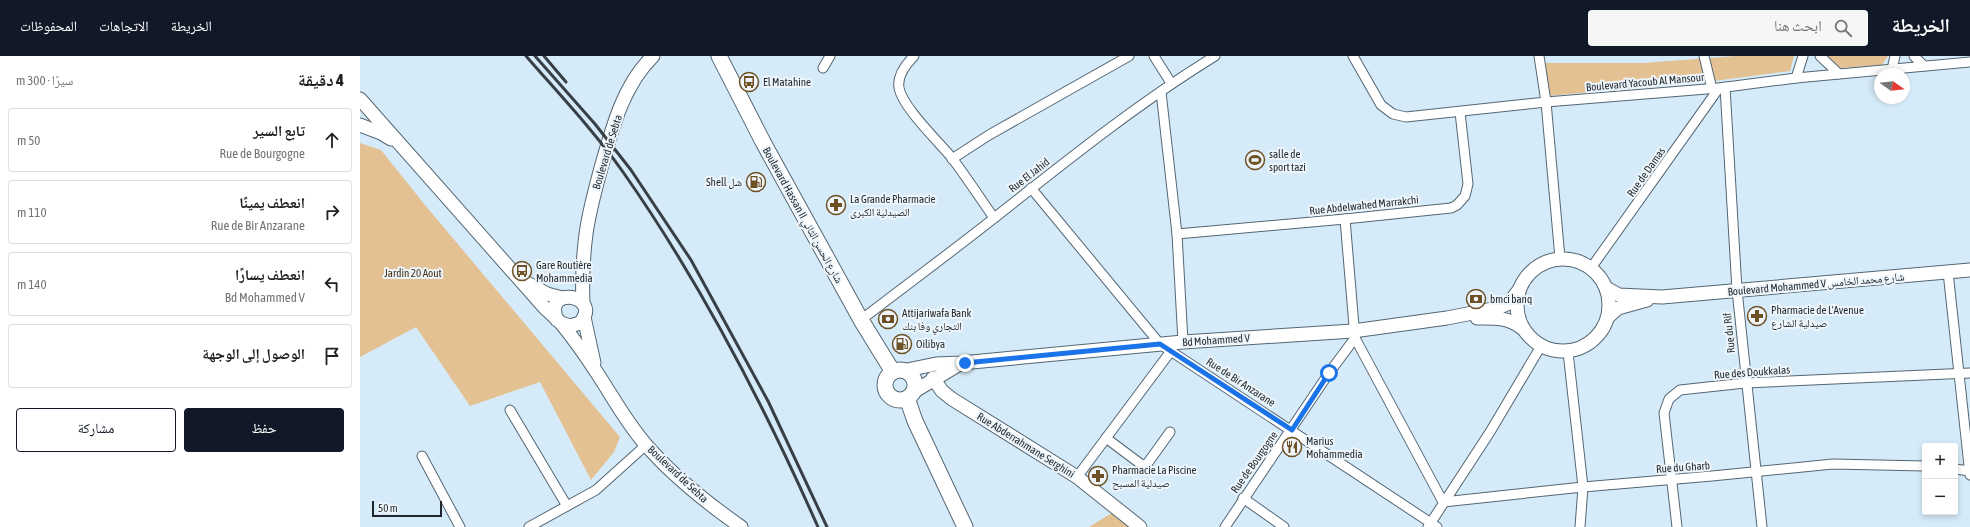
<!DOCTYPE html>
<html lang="ar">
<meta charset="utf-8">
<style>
:root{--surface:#fff;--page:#f6f6f6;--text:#202124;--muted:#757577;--line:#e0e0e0;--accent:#111827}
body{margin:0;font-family:"Asap Condensed","Noto Naskh Arabic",sans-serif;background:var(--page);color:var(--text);direction:rtl}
.controls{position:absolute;right:12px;bottom:12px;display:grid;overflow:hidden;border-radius:4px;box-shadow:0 2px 6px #0003}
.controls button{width:36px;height:36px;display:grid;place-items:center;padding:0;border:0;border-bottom:1px solid var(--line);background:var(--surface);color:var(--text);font:20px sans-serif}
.compass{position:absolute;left:1514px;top:12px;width:36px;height:36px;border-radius:50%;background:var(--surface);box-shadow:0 2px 6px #0003;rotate:104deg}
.scale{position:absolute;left:12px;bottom:10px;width:70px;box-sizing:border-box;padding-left:4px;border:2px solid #1f272c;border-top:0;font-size:11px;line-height:14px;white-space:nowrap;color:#1f272c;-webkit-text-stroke:3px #eef6fc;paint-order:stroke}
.stop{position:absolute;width:12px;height:12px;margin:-9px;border:3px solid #1a73e8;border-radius:50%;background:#fff}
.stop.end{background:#1a73e8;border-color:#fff;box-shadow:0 1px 4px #0008}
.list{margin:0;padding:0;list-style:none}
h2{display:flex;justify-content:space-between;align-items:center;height:52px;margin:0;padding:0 16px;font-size:17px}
h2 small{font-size:13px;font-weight:400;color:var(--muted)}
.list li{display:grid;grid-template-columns:26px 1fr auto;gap:12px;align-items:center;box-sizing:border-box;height:64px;margin:0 8px 8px;padding:0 8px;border:1px solid var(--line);border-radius:4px}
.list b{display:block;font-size:15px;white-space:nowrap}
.list p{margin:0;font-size:13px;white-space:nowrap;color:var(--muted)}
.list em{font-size:13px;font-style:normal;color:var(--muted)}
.actions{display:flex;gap:8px;padding:12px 16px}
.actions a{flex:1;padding:9px 0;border:1px solid var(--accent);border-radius:4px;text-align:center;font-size:14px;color:var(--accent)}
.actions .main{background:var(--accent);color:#fff}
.icon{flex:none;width:22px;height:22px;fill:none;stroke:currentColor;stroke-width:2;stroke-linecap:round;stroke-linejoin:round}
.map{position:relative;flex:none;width:1610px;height:471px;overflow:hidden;direction:ltr}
header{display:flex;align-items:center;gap:24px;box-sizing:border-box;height:56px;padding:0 20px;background:var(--accent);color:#fff}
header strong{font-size:19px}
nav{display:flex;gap:22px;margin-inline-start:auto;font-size:14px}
.search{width:280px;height:36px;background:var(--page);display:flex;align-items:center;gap:10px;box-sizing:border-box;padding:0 14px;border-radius:4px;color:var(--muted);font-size:15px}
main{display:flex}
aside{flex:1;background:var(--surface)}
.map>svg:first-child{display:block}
.green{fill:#e3c193}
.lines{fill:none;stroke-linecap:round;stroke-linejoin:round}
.street-casing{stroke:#546673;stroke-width:11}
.secondary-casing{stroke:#546673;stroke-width:15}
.primary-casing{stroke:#546673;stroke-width:17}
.street{stroke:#fff;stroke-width:9}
.secondary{stroke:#fff;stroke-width:13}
.primary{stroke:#fff;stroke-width:15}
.rail{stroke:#374046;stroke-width:3}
.route{stroke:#1a73e8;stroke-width:5}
.labels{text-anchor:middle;stroke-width:4;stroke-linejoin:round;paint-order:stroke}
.poi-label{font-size:11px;fill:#1f272c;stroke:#eef6fc;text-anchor:start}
.street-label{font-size:11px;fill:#1f272c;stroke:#eef6fc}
.park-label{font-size:11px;fill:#432f12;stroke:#eef6fc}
</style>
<header>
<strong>الخريطة</strong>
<div class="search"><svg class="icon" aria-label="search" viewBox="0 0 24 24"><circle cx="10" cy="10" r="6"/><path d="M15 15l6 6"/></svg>ابحث هنا</div>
<nav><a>الخريطة</a><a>الاتجاهات</a><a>المحفوظات</a></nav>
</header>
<main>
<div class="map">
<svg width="1610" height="471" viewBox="0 0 1610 471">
<rect width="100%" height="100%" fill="#d6ebf9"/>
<!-- green -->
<g class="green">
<polygon points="1375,0 1434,0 1430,15 1354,25 1187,40 1180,7 1283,7"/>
<polygon points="1466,0 1528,0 1522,9 1481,12"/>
<polygon points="0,87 21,94 65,149 260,381 254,396 231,424 180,326 110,350 56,271 0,301"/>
<polygon points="755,455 772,471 729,471"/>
</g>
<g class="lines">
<!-- street casing -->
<g class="street-casing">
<g id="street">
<path d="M554 0C546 8 537 20 539 32 543 52 578 85 592 102 607 122 620 142 634 162"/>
<polyline points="794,0 811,27"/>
<polyline points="993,0 1021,49 1033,58 1046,61 1186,46 1359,32 1436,22 1610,6"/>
<polyline points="1179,0 1186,46 1200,202"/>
<polyline points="1344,0 1352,33"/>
<polyline points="1460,0 1479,18"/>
<polyline points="1554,0 1564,10"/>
<polyline points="463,12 470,0"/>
<polyline points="1532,13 1535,0"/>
<polyline points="1436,22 1443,0"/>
<polyline points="1365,31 1377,234 1402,471"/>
<polyline points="801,36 817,178 823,286"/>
<polyline points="592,103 629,79 769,0"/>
<polyline points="671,132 800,288 1077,471"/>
<polyline points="817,178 985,163 1091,152 1097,149 1105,140 1108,128 1100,56"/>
<polyline points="1231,212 1359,32"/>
<polyline points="1588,216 1610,419"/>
<path d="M501 264C545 230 590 197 633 163 705 106 777 48 855 0"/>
<polyline points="995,282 1083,446 1223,431 1352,420 1473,408 1565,410"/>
<polyline points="1208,296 1223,431 1220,471"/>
<polyline points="150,354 207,450"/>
<polyline points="746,382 782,409 787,408 810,376"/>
<polyline points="62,400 100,471"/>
<polyline points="1595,413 1610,415"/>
<polyline points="717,421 811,295"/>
<polyline points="883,442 924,471"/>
<polyline points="169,471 236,434 286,389"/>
<polyline points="865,471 969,317 995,282 985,163"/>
<polyline points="1068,471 1130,376 1181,290"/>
<polyline points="1317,471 1304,357 1309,343 1320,334 1385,327 1610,317"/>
</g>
</g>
<!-- secondary casing -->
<g class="secondary-casing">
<g id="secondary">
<path d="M0 43 184 251 201 267 210 270 220 267C244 239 182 228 197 264"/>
<polyline points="0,69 21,77 31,83"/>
<circle cx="1203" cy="249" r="46"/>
<polyline points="167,227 187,238 202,242"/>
<polyline points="1246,232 1259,239 1302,241 1610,214"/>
<path d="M223 248C222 225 223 201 226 178 229 156 235 134 241 112 252 73 263 29 293 0"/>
<polyline points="224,261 234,307"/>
<polyline points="1248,261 1258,252 1287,244"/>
<path d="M1117 262C1134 262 1148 261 1162 272"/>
<path d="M201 267C214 283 226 300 237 317 253 341 267 368 287 390 314 421 347 447 381 471"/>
<polyline points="542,315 576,308 601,307 823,286 993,275 1087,262 1138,252 1149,247 1159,234"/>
<polyline points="573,322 582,335 592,343 717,421 780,471"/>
<polyline points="553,336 598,309"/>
</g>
</g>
<!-- primary casing -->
<g class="primary-casing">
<g id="primary">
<polyline points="359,0 403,86 501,264 533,316"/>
<circle cx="540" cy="329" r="15"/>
<polyline points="547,342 555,365 605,471"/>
</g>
</g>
<!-- street -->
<use href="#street" class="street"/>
<!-- secondary -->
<use href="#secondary" class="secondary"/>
<!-- primary -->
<use href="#primary" class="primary"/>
<!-- rail -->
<g class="rail">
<path d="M166 0C199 38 234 75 263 116 341 227 403 347 458 471"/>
<polyline points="175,0 235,68 271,114 331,204 408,345 467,471"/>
<polyline points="184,0 206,26"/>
</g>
</g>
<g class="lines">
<!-- route -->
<polyline class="route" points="605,307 800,288 932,374 969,317"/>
</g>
<!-- icons -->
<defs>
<g id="bus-ring" transform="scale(1)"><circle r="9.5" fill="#eef6fc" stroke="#6d5024" stroke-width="1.5"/><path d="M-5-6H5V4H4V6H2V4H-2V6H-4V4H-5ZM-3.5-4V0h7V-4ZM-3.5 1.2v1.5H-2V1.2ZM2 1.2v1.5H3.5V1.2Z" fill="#6d5024"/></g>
<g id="stadium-ring" transform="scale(1)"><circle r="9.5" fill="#eef6fc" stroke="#6d5024" stroke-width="1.5"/><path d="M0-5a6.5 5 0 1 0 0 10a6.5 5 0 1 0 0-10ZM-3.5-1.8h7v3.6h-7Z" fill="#6d5024"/></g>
<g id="fuel-ring" transform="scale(1)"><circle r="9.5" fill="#eef6fc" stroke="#6d5024" stroke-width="1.5"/><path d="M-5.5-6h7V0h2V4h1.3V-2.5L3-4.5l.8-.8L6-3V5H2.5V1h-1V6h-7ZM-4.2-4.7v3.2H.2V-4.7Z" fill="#6d5024"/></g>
<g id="pharmacy-ring" transform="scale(1)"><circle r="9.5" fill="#eef6fc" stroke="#6d5024" stroke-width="1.5"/><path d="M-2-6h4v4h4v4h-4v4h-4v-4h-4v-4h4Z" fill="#6d5024"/></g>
<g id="bank-ring" transform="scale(1)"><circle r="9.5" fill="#eef6fc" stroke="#6d5024" stroke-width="1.5"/><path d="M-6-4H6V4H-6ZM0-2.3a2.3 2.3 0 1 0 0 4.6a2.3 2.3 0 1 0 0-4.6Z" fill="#6d5024"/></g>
<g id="restaurant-ring" transform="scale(1)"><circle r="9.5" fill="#eef6fc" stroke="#6d5024" stroke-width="1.5"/><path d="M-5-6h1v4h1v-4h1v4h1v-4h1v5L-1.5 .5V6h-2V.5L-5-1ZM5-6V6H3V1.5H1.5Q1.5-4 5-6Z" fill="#6d5024"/></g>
</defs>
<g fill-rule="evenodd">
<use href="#bus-ring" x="389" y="26"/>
<use href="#stadium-ring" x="895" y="104"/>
<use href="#fuel-ring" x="396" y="126"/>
<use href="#pharmacy-ring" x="476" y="149"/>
<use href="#bus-ring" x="162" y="215"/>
<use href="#bank-ring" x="1116" y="243"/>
<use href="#pharmacy-ring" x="1397" y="260"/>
<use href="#bank-ring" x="528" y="263"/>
<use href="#fuel-ring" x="542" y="288"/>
<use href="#restaurant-ring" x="932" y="391"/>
<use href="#pharmacy-ring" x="738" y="420"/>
</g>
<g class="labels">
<!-- poi labels -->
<g class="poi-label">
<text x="403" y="30">El Matahine</text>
<text x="909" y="102">salle de<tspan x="909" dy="13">sport tazi</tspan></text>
<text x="382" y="130" text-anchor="end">Shell شل</text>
<text x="490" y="147">La Grande Pharmacie<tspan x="490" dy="13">الصيدلية الكبرى</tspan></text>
<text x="176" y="213">Gare Routière<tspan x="176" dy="13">Mohammedia</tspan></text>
<text x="1130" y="247">bmci banq</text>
<text x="1411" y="258">Pharmacie de L'Avenue<tspan x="1411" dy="13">صيدلية الشارع</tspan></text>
<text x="542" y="261">Attijariwafa Bank<tspan x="542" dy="13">التجاري وفا بنك</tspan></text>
<text x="556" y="292">Oilibya</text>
<text x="946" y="389">Marius<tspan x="946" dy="13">Mohammedia</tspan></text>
<text x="752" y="418">Pharmacie La Piscine<tspan x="752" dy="13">صيدلية المسبح</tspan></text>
</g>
<!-- street labels -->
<g class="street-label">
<text transform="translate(1285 26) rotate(-5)" y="4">Boulevard Yacoub Al Mansour</text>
<text transform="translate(247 96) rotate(-73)" y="4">Boulevard de Sebta</text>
<text transform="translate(1286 116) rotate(-55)" y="4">Rue de Damas</text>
<text transform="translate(669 119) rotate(-38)" y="4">Rue El Jahid</text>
<text transform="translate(1004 149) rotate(-6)" y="4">Rue Abdelwahed Marrakchi</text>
<text transform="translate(443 159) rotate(61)" y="4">Boulevard Hassan II شارع الحسن الثاني</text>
<text transform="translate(1456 228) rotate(-5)" y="4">Boulevard Mohammed V شارع محمد الخامس</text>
<text transform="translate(1369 277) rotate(-96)" y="4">Rue du Rif</text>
<text transform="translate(856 284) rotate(-4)" y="4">Bd Mohammed V</text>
<text transform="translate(1392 316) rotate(-4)" y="4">Rue des Doukkalas</text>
<text transform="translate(881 326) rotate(33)" y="4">Rue de Bir Anzarane</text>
<text transform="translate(666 389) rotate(32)" y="4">Rue Abderrahmane Serghini</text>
<text transform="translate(894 406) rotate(-55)" y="4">Rue de Bourgogne</text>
<text transform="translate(1323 411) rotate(-4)" y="4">Rue du Gharb</text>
<text transform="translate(318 418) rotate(43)" y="4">Boulevard de Sebta</text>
</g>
<!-- park labels -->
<g class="park-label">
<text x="53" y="221">Jardin 20 Aout</text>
</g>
</g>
</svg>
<div class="controls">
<button>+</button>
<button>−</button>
</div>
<svg class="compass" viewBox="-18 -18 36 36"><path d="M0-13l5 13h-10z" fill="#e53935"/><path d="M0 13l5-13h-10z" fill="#757577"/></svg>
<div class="scale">50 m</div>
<div class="stop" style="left:969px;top:317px"></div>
<div class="stop end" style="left:605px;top:307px"></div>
</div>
<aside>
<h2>4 دقيقة<small>سيرًا · 300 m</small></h2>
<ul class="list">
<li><svg class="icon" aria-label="ahead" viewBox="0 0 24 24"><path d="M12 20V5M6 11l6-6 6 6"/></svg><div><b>تابع السير</b><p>Rue de Bourgogne</p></div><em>50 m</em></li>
<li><svg class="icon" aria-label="right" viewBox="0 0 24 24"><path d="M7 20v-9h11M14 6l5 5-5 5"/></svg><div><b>انعطف يمينًا</b><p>Rue de Bir Anzarane</p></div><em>110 m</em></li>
<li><svg class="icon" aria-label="left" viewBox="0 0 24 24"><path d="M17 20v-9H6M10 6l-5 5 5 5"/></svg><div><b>انعطف يسارًا</b><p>Bd Mohammed V</p></div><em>140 m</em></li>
<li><svg class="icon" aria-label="arrive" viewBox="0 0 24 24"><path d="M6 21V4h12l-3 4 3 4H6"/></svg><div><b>الوصول إلى الوجهة</b></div></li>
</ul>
<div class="actions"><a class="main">حفظ</a><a>مشاركة</a></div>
</aside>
</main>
